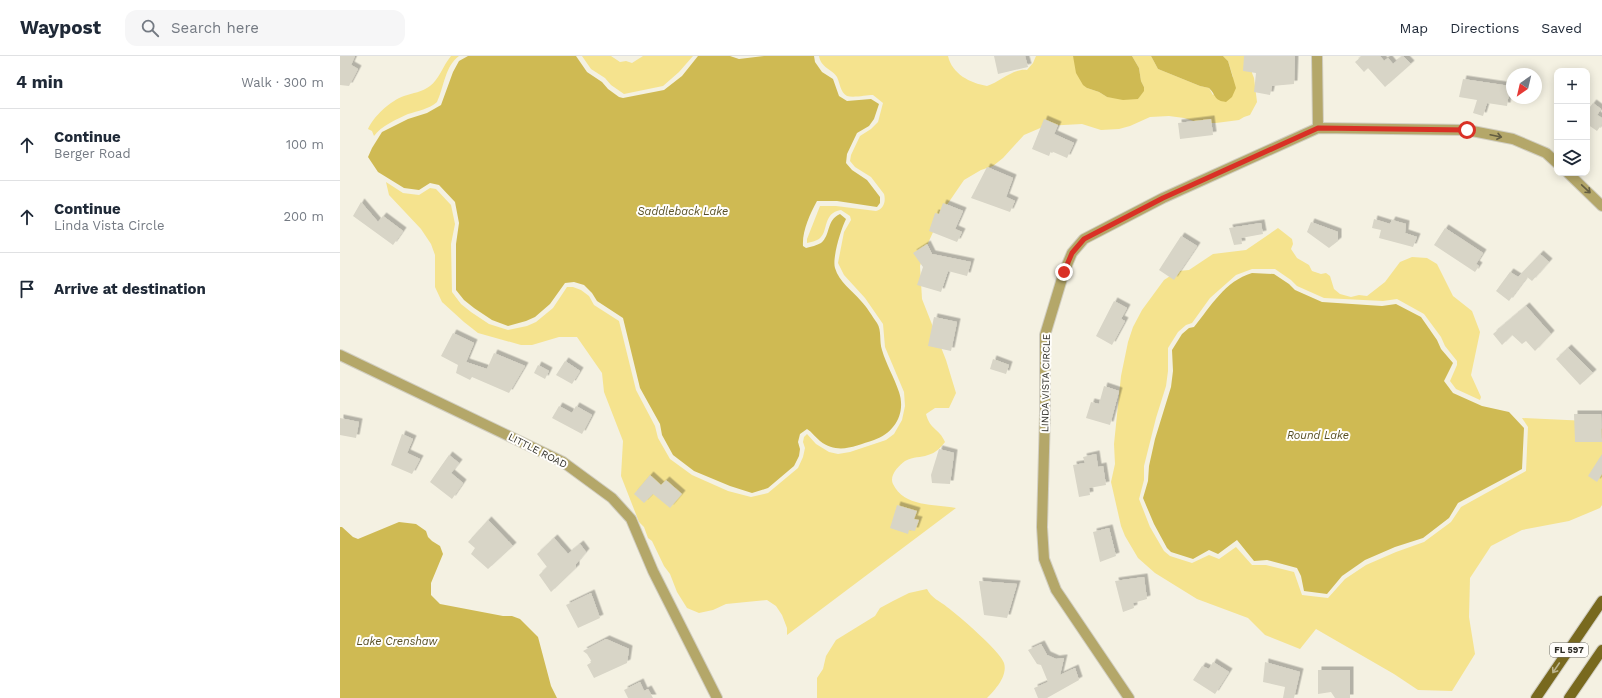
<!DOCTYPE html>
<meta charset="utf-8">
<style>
:root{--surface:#fff;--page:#f6f6f7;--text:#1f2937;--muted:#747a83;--line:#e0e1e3}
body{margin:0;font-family:"Work Sans",sans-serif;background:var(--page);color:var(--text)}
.controls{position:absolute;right:12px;top:12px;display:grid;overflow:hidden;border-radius:8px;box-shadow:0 2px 10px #0003}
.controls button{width:36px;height:36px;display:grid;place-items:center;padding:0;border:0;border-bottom:1px solid var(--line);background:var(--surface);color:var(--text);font:20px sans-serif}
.compass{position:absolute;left:1166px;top:12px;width:36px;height:36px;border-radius:50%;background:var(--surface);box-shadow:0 2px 10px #0003;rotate:214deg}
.stop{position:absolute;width:12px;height:12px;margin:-9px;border:3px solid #d93025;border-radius:50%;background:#fff}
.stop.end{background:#d93025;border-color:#fff;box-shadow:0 1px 4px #0008}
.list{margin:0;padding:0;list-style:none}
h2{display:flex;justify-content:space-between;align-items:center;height:52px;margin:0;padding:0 16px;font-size:17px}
h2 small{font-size:13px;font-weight:400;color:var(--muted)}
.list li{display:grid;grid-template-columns:26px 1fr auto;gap:12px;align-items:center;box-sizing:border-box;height:72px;padding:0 16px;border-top:1px solid var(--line)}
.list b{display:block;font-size:15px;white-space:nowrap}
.list p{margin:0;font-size:13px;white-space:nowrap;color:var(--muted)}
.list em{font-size:13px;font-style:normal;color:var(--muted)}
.icon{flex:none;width:22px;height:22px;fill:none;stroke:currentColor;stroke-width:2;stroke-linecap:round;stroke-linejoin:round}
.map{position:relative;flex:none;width:1262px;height:642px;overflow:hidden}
header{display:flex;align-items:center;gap:24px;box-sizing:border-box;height:56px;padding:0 20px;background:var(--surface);border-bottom:1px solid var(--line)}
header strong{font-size:19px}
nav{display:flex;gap:22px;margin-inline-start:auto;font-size:14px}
.search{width:280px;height:36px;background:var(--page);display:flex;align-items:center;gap:10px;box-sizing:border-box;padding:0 14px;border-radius:12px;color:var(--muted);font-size:15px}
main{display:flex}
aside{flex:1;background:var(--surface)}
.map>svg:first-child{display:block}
.green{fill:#f5e38e}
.water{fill:#cfba53}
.building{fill:#d8d5c7;filter:url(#shadow)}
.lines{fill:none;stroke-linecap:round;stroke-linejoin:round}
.minor-casing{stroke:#d1cec1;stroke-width:12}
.major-casing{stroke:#d1cec1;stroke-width:12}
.minor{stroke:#b4a769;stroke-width:10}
.major{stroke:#78691e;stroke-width:10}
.oneway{stroke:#645e42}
.oneway2{stroke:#bcb48c}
.route{stroke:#d93025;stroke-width:5}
.labels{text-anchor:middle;stroke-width:4;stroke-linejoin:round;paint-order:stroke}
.shield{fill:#fffefb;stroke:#6d6c67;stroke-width:1}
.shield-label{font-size:9px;font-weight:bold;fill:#2f2e28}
.street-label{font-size:10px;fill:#2f2e28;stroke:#fffefb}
.water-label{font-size:11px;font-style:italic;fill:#584f25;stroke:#fffefb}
</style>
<header>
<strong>Waypost</strong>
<div class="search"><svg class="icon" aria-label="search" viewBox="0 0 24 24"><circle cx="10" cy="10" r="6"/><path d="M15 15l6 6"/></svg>Search here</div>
<nav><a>Map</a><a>Directions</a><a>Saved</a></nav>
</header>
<main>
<aside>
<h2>4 min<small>Walk · 300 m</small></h2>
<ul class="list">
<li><svg class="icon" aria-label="ahead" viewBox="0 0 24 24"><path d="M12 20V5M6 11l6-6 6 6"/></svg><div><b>Continue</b><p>Berger Road</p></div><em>100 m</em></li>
<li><svg class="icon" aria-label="ahead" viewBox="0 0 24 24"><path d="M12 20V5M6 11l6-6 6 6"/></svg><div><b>Continue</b><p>Linda Vista Circle</p></div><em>200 m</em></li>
<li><svg class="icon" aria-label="arrive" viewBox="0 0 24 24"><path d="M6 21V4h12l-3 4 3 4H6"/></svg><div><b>Arrive at destination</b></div></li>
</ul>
</aside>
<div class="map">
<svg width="1262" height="642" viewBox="0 0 1262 642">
<defs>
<filter id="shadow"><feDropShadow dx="3.5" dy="-3.5" stdDeviation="0" flood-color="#0004"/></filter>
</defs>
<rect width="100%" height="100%" fill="#f4f1e2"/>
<!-- green -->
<g class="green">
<path d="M111 0H119C105 10 104 31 97 46 89 53 78 55 68 58 57 63 41 70 34 80L32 75 28 73C34 60 50 45 64 40 73 37 82 36 90 30 98 25 104 8 111 0Z"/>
<polygon points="242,0 271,0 280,6 286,5 292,7 303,0 353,0 339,16 323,30 284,38 271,29 265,22 251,13"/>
<path d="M479 0H608C612 18 630 27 647 30 660 26 673 12 687 14L693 7 696 0H733L747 32 759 36 767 41 798 43 804 31 801 25 799 12 792 0H811L818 13 860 30 869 32 873 39 893 21 888 5 883 0H912V17L914 22 917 46 910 59 904 61 899 64 876 67H860L844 62 829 60 810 61 790 70 779 73 761 74 742 68 705 70 684 79 663 102 653 110 641 114 624 124 602 156 585 194 580 210 582 243 606 304 616 337 609 352H595L586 358C590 374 599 372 605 386 600 392 596 397 588 399 580 402 574 400 565 405 558 410 549 420 553 428 564 451 594 448 616 452L447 579V572L442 559 436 550 427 544 386 548 373 554 359 557 347 552 337 536 330 518 324 510 312 485 308 482 304 471 299 466 281 420 283 385 264 336 262 317 237 281H219L192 289H181L138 277 124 266 102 246 95 231V199L91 188 81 173 49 139 46 126 63 137 79 139 90 132 96 133 111 149 115 168 111 188 112 236 121 248 131 256 149 268 168 274 187 270 196 266 213 252 227 231H233L241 234 249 240 254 249 279 265 296 334 315 370 318 382 330 403 352 419 388 435 411 441 428 437 458 412 463 401 465 392 463 386 464 381 467 378 476 388 489 396 498 398 510 396 546 384 554 378 562 364 565 350 564 336 545 291 543 268 525 242 504 219 498 207 504 176 511 164 510 160 501 154C482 157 489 176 479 183 476 185 471 186 467 187V183L480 150H496L536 155C544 153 546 145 544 138L531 121 515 111 510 105 511 99 520 80 531 73 538 66 543 47 533 39C526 39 514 42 507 40 500 36 500 27 497 21 492 13 481 12 479 0Z"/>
<polygon points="938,172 952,183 953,188 951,193 957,202 969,209 972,215 981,218 986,217 990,220 994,233 1000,238 1011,241 1019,239 1027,240 1045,226 1060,206 1072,201 1087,202 1097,208 1113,240 1132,255 1140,276 1131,319 1141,341 1140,344 1116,333 1110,325 1117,309 1117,305 1105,290 1101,281 1084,258 1057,243 1043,245 984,242 957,230 951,224 935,213 912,213 896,219 870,242 852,267 846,269 838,276 828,292 828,315 826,330 816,362 804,410 804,424 799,443 810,471 824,495 830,500 852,507 869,499 879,503 896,491 912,509 926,509 954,516 962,539 988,542 1005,523 1026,509 1056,496 1084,486 1111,466 1121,451 1186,415 1188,371 1182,362 1248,365 1262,373 1262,449 1260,452 1229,465 1182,474 1151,490 1130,522 1129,561 1135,598 1112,635 1078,634 1054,618 976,573 960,593 925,579 908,562 857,543 815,517 798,502 785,480 781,470 771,426 775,408 774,388 781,320 788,286 793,271 802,254 824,224 838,215 849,214 873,198 906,194"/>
<path d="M587 533C591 542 600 545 607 551 618 559 661 596 664 607 668 620 655 634 647 642H477V622L483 613 486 600 496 584 535 560 540 552 553 545 569 537Z"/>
</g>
<!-- water -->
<g class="water">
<path d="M128 0H236L247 16 262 26 268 33 279 41 283 42 324 34 342 20 358 0H390L399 3 424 0H474L475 6 482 16 493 23 499 40 507 45 531 43 539 48 534 63 529 70 517 77 507 98 506 107 512 114 527 124 540 141V147L537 151 497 145H477C470 158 462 175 463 190L466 192C471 191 477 189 481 187 491 179 486 164 500 158L506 163C501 173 492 202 495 212 499 226 512 234 521 245 527 251 532 260 537 267 542 275 539 285 542 294 546 308 554 321 559 336 566 357 555 377 534 384 515 390 498 399 480 385 475 381 472 376 467 373L460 378 458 386 460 393 459 400 454 410 428 432 412 437 390 430 354 415 333 399 322 379 320 368 300 332 283 262 257 245 252 237 244 229 234 226 225 227 210 248 195 261 186 265 168 270 152 264 134 252 124 244 116 234V188L119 167 115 146 99 129 90 127 79 134 64 132 38 116 28 101 32 92 42 76 68 63 87 57 101 49 113 16 119 5Z"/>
<polygon points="733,0 792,0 799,12 801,25 804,31 804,35 798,43 783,44 767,41 759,36 747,32 743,29 736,17"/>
<path d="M811 0H883L888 5 896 32 892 41 886 46C873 44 877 40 869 32L860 30 818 13Z"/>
<path d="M912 217 934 218 949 228 955 234 982 246 1042 250 1056 248 1081 261 1097 284 1101 293 1113 307 1104 325 1113 337 1142 350 1169 356 1184 372 1182 413 1118 447 1109 462 1083 482 1055 491 1025 504 1002 520 987 538 964 535 961 520 957 512 927 504 914 505 897 484 878 498 869 494 853 503 831 496 827 492 814 468 803 442 808 425 809 410 815 383 831 331 833 315 832 294 842 278 849 272 854 271C871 250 885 225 912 217Z"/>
<polygon points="59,466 76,468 86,475 88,481 92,485 100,490 103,498 91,527 91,539 100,548 163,560 172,560 180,563 198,581 211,630 217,642 0,642 0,471 2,471 13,481 18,483"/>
</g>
<!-- building -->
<g class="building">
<polygon points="0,0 15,0 11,9 18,13 9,30 0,29"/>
<polygon points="654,0 685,0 688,11 658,18"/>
<polygon points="904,0 955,0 954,28 932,30 930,39 914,36 916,17 903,15"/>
<polygon points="1022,0 1040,0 1044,5 1048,2 1053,8 1063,0 1071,8 1045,31 1028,12 1024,16 1015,6"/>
<polygon points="1123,23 1170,30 1167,50 1147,47 1143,60 1133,57 1137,44 1119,41"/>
<polygon points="1253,47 1261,53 1257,59 1262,62 1262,68 1257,75 1247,68 1247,55"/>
<polygon points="704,63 718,69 714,78 734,87 727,102 711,95 709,100 692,93"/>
<polygon points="871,63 873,79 840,83 838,67"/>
<polygon points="647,111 673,122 666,141 675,145 670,156 631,142"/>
<polygon points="21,146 38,166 43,160 63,175 53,189 13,160"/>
<polygon points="603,147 623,155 615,173 622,176 617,186 589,175 595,157 599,158"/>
<polygon points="1034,163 1050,168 1052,164 1066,168 1065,177 1077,181 1073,191 1039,182 1041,174 1032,172"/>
<polygon points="971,166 998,176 998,185 989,192 967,176"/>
<polygon points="921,167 923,178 901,182 902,188 894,189 889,172"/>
<polygon points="1105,172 1143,197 1136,208 1139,210 1135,216 1094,189"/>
<polygon points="841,180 857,190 834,224 819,214"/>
<polygon points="587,188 592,198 631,206 627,220 608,215 601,236 577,229 583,211 573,197"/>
<polygon points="1200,198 1209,206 1192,225 1187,221 1169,245 1156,235 1170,216 1178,221"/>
<polygon points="774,245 787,252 781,263 785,265 772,289 756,280"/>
<polygon points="1186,250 1211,278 1195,295 1186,285 1182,288 1172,279 1162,289 1153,278"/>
<polygon points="594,261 617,266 611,295 588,290"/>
<polygon points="113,277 134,287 126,306 147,313 154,297 185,310 169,337 132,321 130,324 116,317 118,309 101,300"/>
<polygon points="1228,292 1253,317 1240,329 1216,303"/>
<polygon points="653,303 669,309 666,318 650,313"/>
<polygon points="225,305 240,315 232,328 216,319"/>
<polygon points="198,309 209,315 205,323 194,317"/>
<polygon points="764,330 779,335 770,369 746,362 751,346 759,348"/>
<polygon points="219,350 232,357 236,350 252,359 242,378 212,362"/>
<polygon points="1234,358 1261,358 1262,386 1235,386"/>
<polygon points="0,362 19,366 16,382 0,379"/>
<polygon points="62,378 73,383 67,397 80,403 72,418 51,409"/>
<polygon points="599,393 614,397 610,428 592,427 591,419"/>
<polygon points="756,398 758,411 763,410 766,429 749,432 750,439 739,441 733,409 745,407 743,401"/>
<polygon points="1262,398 1262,418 1257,426 1248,420"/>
<polygon points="109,399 119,407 111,417 123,427 112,443 90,426"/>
<polygon points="310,419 321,429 326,424 342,438 330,452 313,438 304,447 294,438"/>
<polygon points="557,449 577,455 574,463 579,464 575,475 569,474 568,478 550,472"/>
<polygon points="148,464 173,490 148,513 131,498 135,492 128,486"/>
<polygon points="769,472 776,500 760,506 753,476"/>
<polygon points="214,482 228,498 240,488 246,496 236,508 236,512 211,536 199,519 207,511 197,498"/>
<polygon points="804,521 807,543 793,547 794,552 783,556 775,525"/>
<polygon points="639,525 677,528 667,562 644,559"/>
<polygon points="251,537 260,562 238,572 226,549"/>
<polygon points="266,583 289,593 287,607 254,622 247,609 252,606 247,598 243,595"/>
<polygon points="701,588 707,599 716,603 724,602 720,619 735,612 739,624 707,642 698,642 694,632 708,626 701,609 697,608 688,594"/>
<polygon points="873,606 889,616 875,638 853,624 862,610 869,613"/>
<polygon points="925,606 960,616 954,642 943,642 945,631 923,626"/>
<polygon points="978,614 1010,614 1010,642 995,642 991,636 978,638"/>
<polygon points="300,626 304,635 308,633 313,642 288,642 284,634"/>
</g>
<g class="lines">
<!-- minor casing -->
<g class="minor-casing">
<g id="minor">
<polyline points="977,0 978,72"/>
<polyline points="1228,117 1262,150"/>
<polyline points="0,299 223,406 272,442 291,463 313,515 377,642"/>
<polyline points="789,642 716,534 704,503 702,471 705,357 705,279 724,216 732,197 744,183 823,142 978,72 1127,74 1173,83 1206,97 1217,107"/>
</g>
</g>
<!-- major casing -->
<g class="major-casing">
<g id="major">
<polyline points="1196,642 1262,545"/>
<polyline points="1229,642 1262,594"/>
</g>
</g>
<!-- minor -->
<use href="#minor" class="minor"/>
<!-- major -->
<use href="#major" class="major"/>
</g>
<!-- one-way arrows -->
<defs><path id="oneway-shaft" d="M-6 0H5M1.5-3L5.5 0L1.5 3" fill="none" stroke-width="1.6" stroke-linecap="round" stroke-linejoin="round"/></defs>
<g class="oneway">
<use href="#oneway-shaft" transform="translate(1156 80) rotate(12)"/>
<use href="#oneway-shaft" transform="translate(1246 133) rotate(43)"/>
</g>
<use class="oneway2" href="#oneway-shaft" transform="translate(1216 612) rotate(124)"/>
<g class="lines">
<!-- route -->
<polyline class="route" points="724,216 732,197 744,183 823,142 978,72 1127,74"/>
</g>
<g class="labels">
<!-- shield labels -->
<rect class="shield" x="1210" y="587" width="38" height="14" rx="3"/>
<g class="shield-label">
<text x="1229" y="597">FL 597</text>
</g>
<!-- street labels -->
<g class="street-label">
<text transform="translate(705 327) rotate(-89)" y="4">LINDA VISTA CIRCLE</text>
<text transform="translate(198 394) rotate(27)" y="4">LITTLE ROAD</text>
</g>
<!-- water labels -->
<g class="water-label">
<text x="343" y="159">Saddleback Lake</text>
<text x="978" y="383">Round Lake</text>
<text x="57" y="589">Lake Crenshaw</text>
</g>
</g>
</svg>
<div class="controls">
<button>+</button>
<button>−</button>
<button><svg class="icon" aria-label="layers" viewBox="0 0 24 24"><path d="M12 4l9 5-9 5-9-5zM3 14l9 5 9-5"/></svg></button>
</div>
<svg class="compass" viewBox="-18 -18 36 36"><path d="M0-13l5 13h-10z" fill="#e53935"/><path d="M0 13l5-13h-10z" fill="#747a83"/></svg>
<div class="stop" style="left:1127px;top:74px"></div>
<div class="stop end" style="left:724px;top:216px"></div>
</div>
</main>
